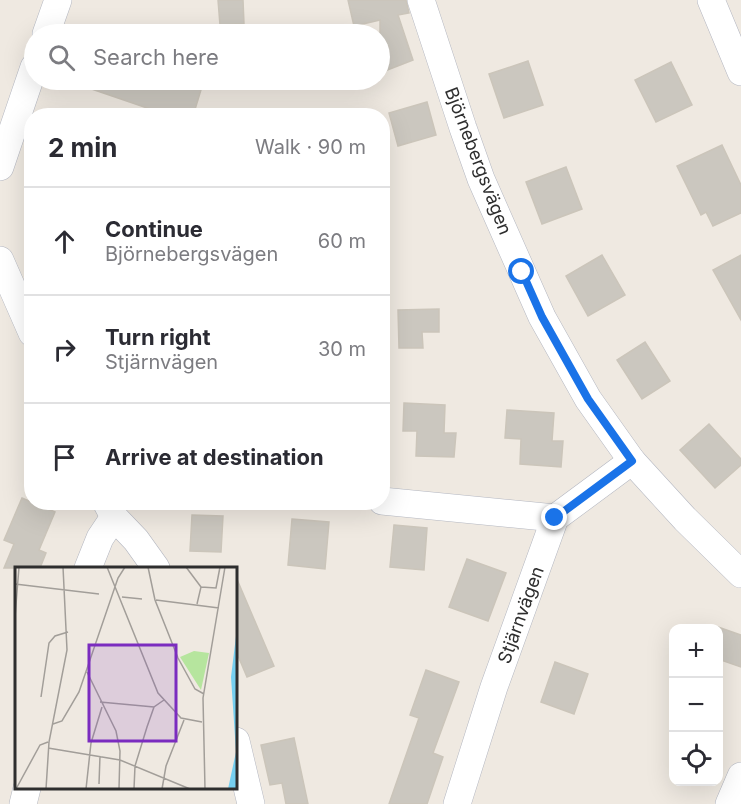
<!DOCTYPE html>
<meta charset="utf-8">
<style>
:root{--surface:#fff;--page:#f7f7f7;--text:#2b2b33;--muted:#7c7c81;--line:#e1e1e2}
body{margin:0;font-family:Inter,sans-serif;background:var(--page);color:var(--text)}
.controls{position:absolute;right:18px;bottom:18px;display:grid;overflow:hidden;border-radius:12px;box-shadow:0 6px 24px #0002}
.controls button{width:54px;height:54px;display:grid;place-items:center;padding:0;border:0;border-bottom:2px solid var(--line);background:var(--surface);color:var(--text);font:30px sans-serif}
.stop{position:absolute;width:18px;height:18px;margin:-14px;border:4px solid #1a73e8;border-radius:50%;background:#fff}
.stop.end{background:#1a73e8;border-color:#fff;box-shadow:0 2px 6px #0008}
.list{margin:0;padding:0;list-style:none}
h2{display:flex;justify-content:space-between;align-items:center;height:78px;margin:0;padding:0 24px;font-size:26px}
h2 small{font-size:20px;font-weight:400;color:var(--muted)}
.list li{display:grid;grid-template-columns:39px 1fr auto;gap:18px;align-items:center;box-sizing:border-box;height:108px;padding:0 24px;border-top:2px solid var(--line)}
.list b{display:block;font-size:22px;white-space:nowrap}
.list p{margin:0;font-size:20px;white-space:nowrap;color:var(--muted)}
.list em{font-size:20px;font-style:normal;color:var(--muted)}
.icon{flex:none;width:33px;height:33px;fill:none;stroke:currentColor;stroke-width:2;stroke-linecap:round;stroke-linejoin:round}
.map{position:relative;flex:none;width:741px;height:804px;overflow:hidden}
.search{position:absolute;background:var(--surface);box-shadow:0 6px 24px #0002;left:24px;top:24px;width:366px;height:66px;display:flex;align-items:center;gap:15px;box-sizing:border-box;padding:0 21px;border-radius:33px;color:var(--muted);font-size:22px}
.panel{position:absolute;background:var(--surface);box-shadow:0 6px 24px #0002;left:24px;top:108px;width:366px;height:402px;border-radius:24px}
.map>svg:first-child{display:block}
.building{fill:#cbc7bf;stroke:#cbc5ba;stroke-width:1.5}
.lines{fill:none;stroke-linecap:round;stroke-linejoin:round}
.minor-casing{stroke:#b4b7c1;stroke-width:28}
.minor{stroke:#fff;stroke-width:27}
.route{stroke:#1a73e8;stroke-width:8}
.labels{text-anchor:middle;stroke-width:4.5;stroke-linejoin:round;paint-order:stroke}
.street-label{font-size:18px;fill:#2e2e2e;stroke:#fff}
.inset-road{fill:none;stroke:#a29e99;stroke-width:1.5}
.view{fill:#7b2cbf;fill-opacity:0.15;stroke:#7b2cbf;stroke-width:3}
.inset-edge{fill:none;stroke:#2e2e2e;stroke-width:3}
</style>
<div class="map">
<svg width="741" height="804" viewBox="0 0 741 804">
<rect width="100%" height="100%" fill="#efe9e1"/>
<!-- building -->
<g class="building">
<polygon points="218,0 243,0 244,24 220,25"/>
<polygon points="348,0 406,0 409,13 398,15 413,60 380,73 380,20 354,26"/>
<polygon points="528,61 543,105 504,118 489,74"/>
<polygon points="671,62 692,105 656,122 635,80"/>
<polygon points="75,80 204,80 193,116 151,116 153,110 74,83"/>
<polygon points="427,102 436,135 398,146 389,113"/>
<polygon points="722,145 741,185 741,213 713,226 706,212 701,215 677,166"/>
<polygon points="566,167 582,209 542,224 526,182"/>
<polygon points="602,255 625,295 588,316 566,276"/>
<polygon points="741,255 741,320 713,270"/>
<polygon points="439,309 439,332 422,332 423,348 399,348 398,310"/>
<polygon points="645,342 670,381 642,399 617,360"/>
<polygon points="404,403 445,405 444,433 456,433 454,457 416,456 417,431 403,431"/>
<polygon points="507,410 554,413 552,441 563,441 561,467 520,464 521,439 505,438"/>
<polygon points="709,424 741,459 741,465 715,488 680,450"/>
<polygon points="22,498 55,512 39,550 46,553 40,568 4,568 14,544 4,540"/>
<polygon points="192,515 223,516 221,552 190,551"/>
<polygon points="292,519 329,522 325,569 288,565"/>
<polygon points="394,525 427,528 424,570 390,567"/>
<polygon points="467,559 506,573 488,621 449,607"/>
<polygon points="236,577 274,666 247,677 236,651"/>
<polygon points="718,627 741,635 741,667 718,659"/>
<polygon points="555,662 588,674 574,714 541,702"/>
<polygon points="426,670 459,682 433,753 443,757 427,804 389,804 419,718 410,715"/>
<polygon points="294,738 308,804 286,804 282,783 270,785 261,745"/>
</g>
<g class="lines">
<!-- minor casing -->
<g class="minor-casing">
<g id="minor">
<polyline points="421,0 463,128 481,179 542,317 588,399 632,461 685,519 741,574"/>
<polyline points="711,0 741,72"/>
<polyline points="46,34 58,0"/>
<polyline points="0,167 34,67"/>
<polyline points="0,260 32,333"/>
<polyline points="382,501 555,518"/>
<polyline points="106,502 114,517 136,540 156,568"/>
<polyline points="88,568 100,538 114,517"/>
<polyline points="236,741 251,804"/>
<polyline points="23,804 27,788"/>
<polyline points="457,804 494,687 555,518 632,461"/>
<polyline points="729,804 741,776"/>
</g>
</g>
<!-- minor -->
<use href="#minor" class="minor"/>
</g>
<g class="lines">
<!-- route -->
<polyline class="route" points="522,272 542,317 588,399 632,461 555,518"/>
</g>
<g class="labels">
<!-- street labels -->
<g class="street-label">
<text transform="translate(478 161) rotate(69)" y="6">Björnebergsvägen</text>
<text transform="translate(521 615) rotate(-70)" y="6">Stjärnvägen</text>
</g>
</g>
<!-- overview -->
<g transform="translate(15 567)">
<rect width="222" height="222" fill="#efe9e1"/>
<path d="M179 84 194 86 186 123 165 90Z" fill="#b6e59e"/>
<path d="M222 61V222H213L221 185 216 110Z" fill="#75cff0"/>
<path class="inset-road" d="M92 0 143 126 166 151 187 155M133 0 140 33 163 91 180 122 189 127M171 0 186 20 182 37M0 17 84 27M186 20 201 21 205 0M107 30 127 32M141 33 204 41M0 50 4 0M72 105 101 164 105 184 104 222M26 130 34 76 40 69 53 65M85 135 139 140M38 157 47 154 64 125 103 11 110 0M33 181 105 193 175 222M84 217 85 189M1 222 25 178 33 175M31 222 34 175 52 83 48 0M71 222 76 176 87 140M119 222 120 199 132 160 139 140 149 133M147 222 151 199 169 153M190 222 188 131 210 0"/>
<path class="view" d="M74 78H161V174H74Z"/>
<rect width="222" height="222" class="inset-edge"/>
</g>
</svg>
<div class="controls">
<button>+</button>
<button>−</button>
<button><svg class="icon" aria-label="locate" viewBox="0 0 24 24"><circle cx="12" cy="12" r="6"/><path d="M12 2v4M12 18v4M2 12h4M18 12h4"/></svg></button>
</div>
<div class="stop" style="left:522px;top:272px"></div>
<div class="stop end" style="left:555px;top:518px"></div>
<div class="search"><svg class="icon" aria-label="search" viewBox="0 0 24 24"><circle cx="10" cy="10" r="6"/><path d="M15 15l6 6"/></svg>Search here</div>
<section class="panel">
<h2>2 min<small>Walk · 90 m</small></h2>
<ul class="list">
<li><svg class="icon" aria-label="ahead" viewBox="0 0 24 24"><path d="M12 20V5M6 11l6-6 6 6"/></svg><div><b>Continue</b><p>Björnebergsvägen</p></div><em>60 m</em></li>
<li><svg class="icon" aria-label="right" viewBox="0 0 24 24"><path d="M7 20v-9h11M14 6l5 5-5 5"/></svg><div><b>Turn right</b><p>Stjärnvägen</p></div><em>30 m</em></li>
<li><svg class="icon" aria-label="arrive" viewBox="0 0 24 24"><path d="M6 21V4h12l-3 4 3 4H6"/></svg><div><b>Arrive at destination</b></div></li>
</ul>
</section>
</div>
